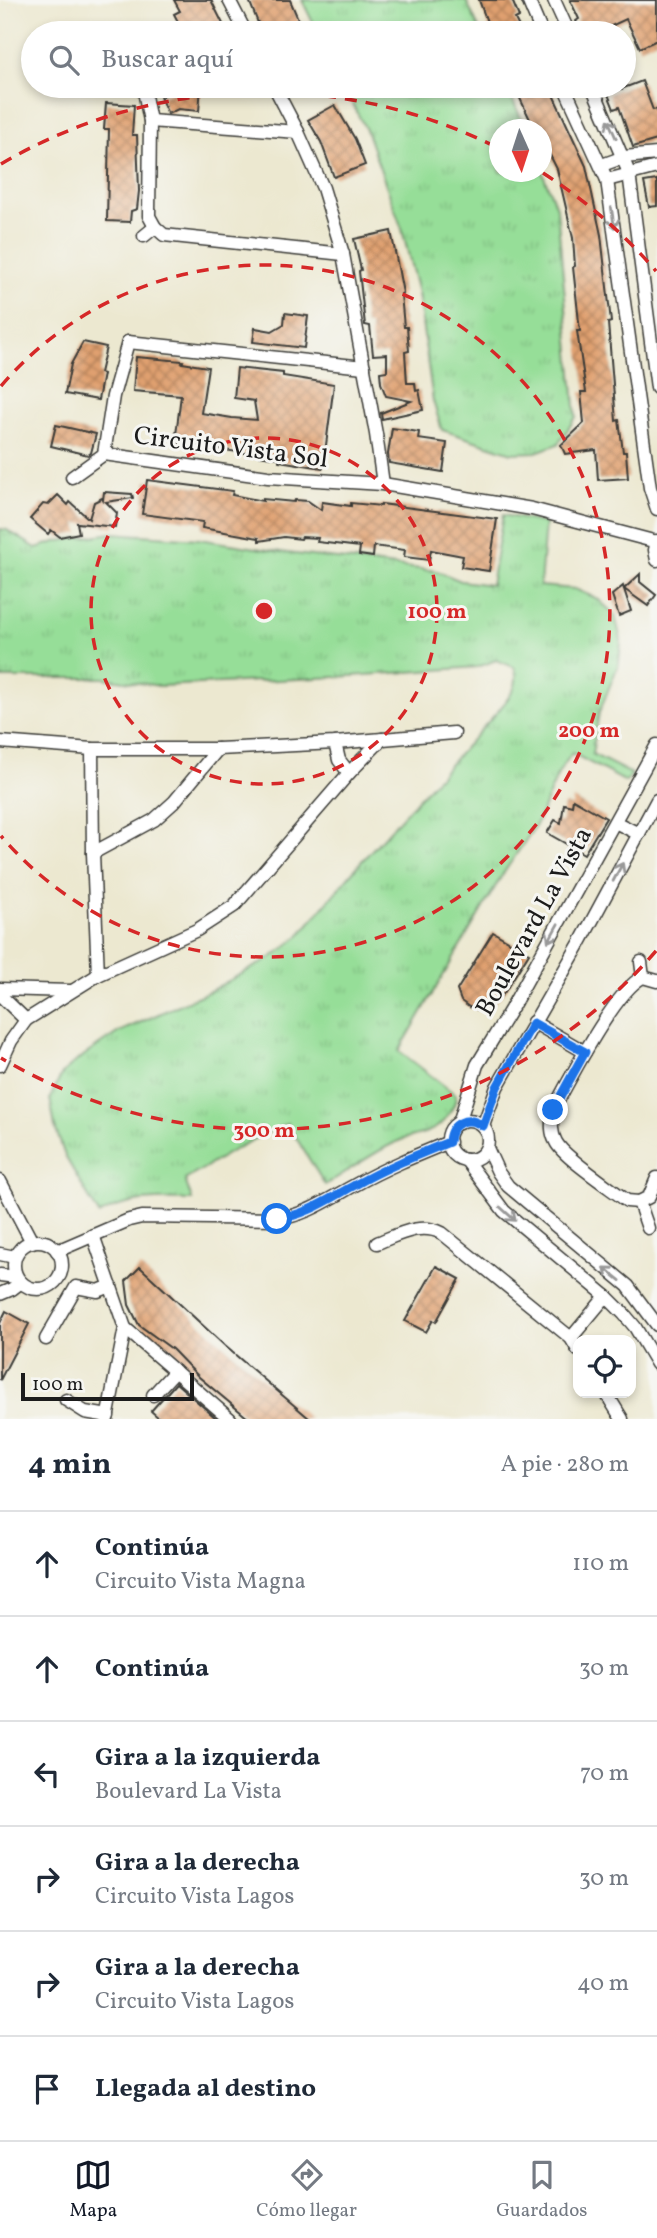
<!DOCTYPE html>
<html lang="es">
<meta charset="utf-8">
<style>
:root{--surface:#fff;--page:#f6f6f7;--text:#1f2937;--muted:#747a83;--line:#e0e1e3;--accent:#111827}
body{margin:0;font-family:Vollkorn,serif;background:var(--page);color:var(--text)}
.controls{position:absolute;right:21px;bottom:21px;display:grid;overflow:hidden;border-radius:14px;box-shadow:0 4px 10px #0003}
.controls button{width:63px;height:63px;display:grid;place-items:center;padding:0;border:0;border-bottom:2px solid var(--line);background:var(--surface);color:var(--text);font:35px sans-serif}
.compass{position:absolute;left:489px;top:119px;width:63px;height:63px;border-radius:50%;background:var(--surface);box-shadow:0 4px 10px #0003;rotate:177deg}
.scale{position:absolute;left:21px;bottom:18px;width:173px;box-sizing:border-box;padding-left:7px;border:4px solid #1c1c1c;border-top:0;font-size:19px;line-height:24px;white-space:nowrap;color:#1c1c1c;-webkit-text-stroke:5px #f6f6f2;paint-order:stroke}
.stop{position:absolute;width:21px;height:21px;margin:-16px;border:5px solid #1a73e8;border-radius:50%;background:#fff}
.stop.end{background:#1a73e8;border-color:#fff;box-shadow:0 2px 7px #0008}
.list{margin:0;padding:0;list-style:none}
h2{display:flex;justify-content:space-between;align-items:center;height:91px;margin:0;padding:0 28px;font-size:30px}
h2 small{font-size:23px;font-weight:400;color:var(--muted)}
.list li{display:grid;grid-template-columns:46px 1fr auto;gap:21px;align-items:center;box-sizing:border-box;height:105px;padding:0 28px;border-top:2px solid var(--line)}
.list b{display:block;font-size:26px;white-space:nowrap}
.list p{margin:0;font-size:23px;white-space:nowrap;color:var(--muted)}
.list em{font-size:23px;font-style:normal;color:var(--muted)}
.icon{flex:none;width:38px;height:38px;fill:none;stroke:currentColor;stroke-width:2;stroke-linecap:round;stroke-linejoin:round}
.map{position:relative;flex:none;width:657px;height:1419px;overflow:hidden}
.search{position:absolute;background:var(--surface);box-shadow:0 4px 10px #0003;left:21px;right:21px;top:21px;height:77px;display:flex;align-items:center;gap:18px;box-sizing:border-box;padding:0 24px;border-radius:38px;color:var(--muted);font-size:26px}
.sheet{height:721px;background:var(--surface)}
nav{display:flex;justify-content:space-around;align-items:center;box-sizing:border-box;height:98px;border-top:2px solid var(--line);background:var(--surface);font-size:19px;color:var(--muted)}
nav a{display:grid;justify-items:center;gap:4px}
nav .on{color:var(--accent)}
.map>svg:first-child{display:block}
.grass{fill:url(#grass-tufts);stroke:#597d5a;stroke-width:2}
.building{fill:url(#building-cross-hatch)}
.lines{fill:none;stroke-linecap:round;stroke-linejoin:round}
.minor-casing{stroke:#3b3b37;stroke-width:15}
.minor{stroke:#fff;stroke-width:12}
.oneway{stroke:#999}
.route{stroke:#1a73e8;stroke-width:9}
.ring{fill:none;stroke:#d62828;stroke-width:3.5;stroke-dasharray:12 9}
.labels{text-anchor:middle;stroke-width:6;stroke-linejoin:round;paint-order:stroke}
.street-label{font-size:26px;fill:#1c1c1c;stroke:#f6f6f2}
.centre{fill:#d62828;stroke:#f6f6f2;stroke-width:3.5}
.ring-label{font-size:21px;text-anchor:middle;font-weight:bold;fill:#d62828;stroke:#f6f6f2;stroke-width:6;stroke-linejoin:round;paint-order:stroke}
</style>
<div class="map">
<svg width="657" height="1419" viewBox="0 0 657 1419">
<defs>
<pattern id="grass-tufts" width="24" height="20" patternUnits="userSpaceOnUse" patternTransform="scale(1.75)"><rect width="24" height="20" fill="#96de98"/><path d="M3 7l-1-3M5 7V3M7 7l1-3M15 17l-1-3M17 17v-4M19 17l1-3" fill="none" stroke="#81be82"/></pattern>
<pattern id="building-cross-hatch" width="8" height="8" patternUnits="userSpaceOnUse" patternTransform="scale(1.75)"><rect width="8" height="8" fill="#e0a06f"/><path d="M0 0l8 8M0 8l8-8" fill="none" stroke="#b5825a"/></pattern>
</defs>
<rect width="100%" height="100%" fill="#f6f6f2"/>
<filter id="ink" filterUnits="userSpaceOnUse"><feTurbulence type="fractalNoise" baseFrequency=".0143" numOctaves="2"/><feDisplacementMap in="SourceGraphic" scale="14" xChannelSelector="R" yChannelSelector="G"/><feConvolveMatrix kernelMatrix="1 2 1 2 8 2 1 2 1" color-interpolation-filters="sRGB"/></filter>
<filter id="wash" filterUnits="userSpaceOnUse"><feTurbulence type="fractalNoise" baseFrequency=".00686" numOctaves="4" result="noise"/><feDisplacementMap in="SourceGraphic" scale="28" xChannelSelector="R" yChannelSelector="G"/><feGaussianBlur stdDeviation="1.57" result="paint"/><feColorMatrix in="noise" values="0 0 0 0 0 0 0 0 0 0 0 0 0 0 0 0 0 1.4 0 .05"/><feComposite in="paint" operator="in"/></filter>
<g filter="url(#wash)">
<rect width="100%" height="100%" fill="#ece8d0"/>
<!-- grass -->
<g class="grass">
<polygon points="302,0 466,0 481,33 318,33"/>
<polygon points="343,86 506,86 526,129 500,130 500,172 542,171 557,210 576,417 558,444 536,452 512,453 442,430 433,401 418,293 402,229 366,130"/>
<path d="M503 515 545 523 540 586 575 589 598 599 615 615 621 640 619 663 599 713 592 754 632 774 626 782 572 753 559 772 536 825 501 877 399 1051 456 1095C456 1106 446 1120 437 1127 426 1135 413 1135 401 1140 374 1151 349 1171 325 1185L287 1123 237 1148 185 1180 192 1200C159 1199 129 1198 99 1215L65 1156 55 1127 50 1098 62 1074 80 1058 119 1032 212 990 271 958 299 936 360 863 499 710C510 696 521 685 514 667L496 660 478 667 337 677 160 686 104 678H0V529L7 530 36 548 59 541 112 533 199 539 287 553 437 571 461 581 491 585Z"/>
</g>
<g id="blocks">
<!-- building -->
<g class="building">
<polygon points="174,0 211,0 226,30 218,33 184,33 174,14 180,11"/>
<polygon points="249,0 290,0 304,33 262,33"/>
<polygon points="479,0 512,0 519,17 515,19 522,33 491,33"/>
<polygon points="570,0 657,0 657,40 640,48 626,19 596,33 582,33 576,21 579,19"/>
<polygon points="642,81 653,110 657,109 657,140 633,147 619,107 614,109 608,94"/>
<polygon points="183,86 201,86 199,111 178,109 168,114 160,97"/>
<polygon points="517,86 549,86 586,166 601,235 611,322 608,323 616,421 619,420 623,452 626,452 628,478 598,480 596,450 565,454 561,445 584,423 581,392 586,392 577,331 580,331 573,267 575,266 573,238 557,169 544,143 542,144 542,130 535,130 517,92 519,91"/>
<polygon points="106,103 134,105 132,135 137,135 139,191 137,209 131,211 130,222 107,221 109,129 104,129"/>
<polygon points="335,105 355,139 365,165 334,177 321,142 308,120"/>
<polygon points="657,180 657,206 649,207 644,182"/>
<polygon points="391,231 403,293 401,294 404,327 407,327 409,351 405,352 407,383 415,383 416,391 419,390 423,410 382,419 381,413 411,401 386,396 381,383 380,372 387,371 387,354 373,355 370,326 365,325 359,271 361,270 354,239"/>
<polygon points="285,313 308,316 304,348 253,342 255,328 272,331 284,324"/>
<polygon points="83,342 106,347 100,373 103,374 98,400 65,394 71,364"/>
<polygon points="136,357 183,361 182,363 208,367 201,413 232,418 257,420 254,401 234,398 237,368 283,373 283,376 334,384 323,468 279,461 279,458 175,443 181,395 133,391"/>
<polygon points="56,425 96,434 91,453 88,455 51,446"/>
<polygon points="392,428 419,432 418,439 447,443 443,472 389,463 388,454"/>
<polygon points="147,480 233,491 232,495 263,501 263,499 294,502 295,500 308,501 321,510 322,502 351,506 351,503 381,506 381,504 497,519 489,571 461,567 463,556 431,550 429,560 404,557 405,550 374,546 373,557 359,555 360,547 317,542 318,538 302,537 301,539 284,537 259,541 259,538 202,528 203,522 142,514"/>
<polygon points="104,492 132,494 133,498 106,502 117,513 115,527 77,523 79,533 60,537 51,530 48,534 30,519 43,504 48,505 58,495 68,505 70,502 89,519 94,502 102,498 103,500"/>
<polygon points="640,574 640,582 656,595 648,606 624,589"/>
<polygon points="623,586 631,611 619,616 612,595"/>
<polygon points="573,799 606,818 584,854 547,833 555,820 561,823 564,804 572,806"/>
<polygon points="493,932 529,953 504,993 485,1012 469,1007 461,1001 457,990"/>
<polygon points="436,1266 460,1279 436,1322 433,1320 426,1332 405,1321"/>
<polygon points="140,1267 225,1346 310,1419 249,1419 199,1377 172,1349 139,1325 129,1305 126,1281"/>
<polygon points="6,1311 29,1324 0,1380 0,1323"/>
<polygon points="176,1383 217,1419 160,1419 151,1411"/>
</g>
</g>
</g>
<g filter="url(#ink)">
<use href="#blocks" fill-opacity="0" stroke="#3b3b37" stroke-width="2"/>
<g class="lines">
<!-- minor casing -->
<g class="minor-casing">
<g id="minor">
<polyline points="229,0 246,33"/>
<polyline points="528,0 542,33"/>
<polyline points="554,0 569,33"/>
<polyline points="143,86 150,121 149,216 155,227 164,235 343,254"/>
<polyline points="274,86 298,132 323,188 343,254 376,434 383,484"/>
<polyline points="564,86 607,180 650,488 657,509"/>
<polyline points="592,86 629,173 657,388"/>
<polyline points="150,121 298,132"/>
<polyline points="602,165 624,157 657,154"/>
<polyline points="607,180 657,167"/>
<polyline points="144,236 155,227"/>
<polyline points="128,342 364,367"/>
<polyline points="104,454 268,477 383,484 532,509 657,542"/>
<polyline points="104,454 113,396 128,342"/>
<polyline points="72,477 104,454"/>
<polyline points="657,541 655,550 657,560"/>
<polyline points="0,742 92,749 218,749 335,743 454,733"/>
<polyline points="335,743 339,760 349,773"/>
<polyline points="92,749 93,853 98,975"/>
<polyline points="615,822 639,834"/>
<polyline points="93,853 154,820 174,802 218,749"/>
<polyline points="641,962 643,977"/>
<polyline points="0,989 70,991"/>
<polyline points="0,995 26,1020"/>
<polyline points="533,1022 585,1052"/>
<polyline points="0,1065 11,1041 26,1020 98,975 197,930 234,906 349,773 382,739"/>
<circle cx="468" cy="1140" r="20"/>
<polyline points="459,1123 477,1065 511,1009 657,745"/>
<polyline points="483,1126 497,1087 580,943 657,800"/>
<polyline points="487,1148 498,1172 508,1186 628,1286 657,1325"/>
<polyline points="466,1160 504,1211 606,1296 624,1314 635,1327 657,1364"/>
<polyline points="0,1181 32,1242"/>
<polyline points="639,1202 649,1197 657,1178"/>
<path d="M648 1228 639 1202 627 1201C612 1189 563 1157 556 1142 550 1132 552 1121 553 1110 569 1081 616 989 643 977L657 981"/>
<polyline points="93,1235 125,1328 107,1419"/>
<circle cx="38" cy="1265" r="24"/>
<path d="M377 1243C398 1235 420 1222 442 1233L571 1338 578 1350"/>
<path d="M57 1251 129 1220 142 1217 277 1219C307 1215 329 1199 355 1185 385 1168 417 1155 449 1142"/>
<polyline points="0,1254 15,1257"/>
<polyline points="0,1275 16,1277"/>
<polyline points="0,1294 12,1289 21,1282"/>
<polyline points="125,1328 230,1419"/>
<polyline points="571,1338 606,1296"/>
<polyline points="46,1339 76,1287 98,1291 111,1286"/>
<polyline points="606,1393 622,1419"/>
<polyline points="153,1395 175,1371"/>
<polyline points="66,1400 85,1412 108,1416"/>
</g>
</g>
<!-- minor -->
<use href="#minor" class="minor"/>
</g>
<!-- one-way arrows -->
<defs><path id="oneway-shaft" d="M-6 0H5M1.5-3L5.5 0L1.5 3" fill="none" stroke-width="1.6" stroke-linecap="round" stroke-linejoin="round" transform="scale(1.75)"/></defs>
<g class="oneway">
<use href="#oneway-shaft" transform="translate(612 129) rotate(-114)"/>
<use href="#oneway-shaft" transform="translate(613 218) rotate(81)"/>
<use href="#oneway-shaft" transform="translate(618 872) rotate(-62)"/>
<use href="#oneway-shaft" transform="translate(553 933) rotate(119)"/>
<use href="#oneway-shaft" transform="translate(508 1214) rotate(42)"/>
<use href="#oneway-shaft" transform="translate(612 1274) rotate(-141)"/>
</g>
</g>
<g class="lines" filter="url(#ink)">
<!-- route -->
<path class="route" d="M277 1219C307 1215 329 1199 355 1185 385 1168 417 1155 449 1142 450 1123 467 1115 483 1126L497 1087 533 1023 585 1052 553 1110"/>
</g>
<!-- distance rings -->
<g class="ring">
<circle cx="264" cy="611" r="173"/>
<path d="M1 386A346 346 0 1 1 1 836"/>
<path d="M656 951A519 519 0 0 1 1 1058M1 164A519 519 0 0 1 496 147M543 173A519 519 0 0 1 656 271"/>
</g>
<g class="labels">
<!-- street labels -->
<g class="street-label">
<text transform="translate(231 446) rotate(7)" y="9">Circuito Vista Sol</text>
<text transform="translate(533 921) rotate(-61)" y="9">Boulevard La Vista</text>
</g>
</g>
<circle cx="264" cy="611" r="10" class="centre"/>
<g class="ring-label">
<text x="437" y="618">100 m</text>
<text x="589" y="737">200 m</text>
<text x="264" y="1137">300 m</text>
</g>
</svg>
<div class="controls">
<button><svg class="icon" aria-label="locate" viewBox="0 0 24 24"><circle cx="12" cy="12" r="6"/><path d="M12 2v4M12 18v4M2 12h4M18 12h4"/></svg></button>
</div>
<svg class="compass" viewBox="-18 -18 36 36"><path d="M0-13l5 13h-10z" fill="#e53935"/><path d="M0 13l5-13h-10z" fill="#747a83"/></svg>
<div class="scale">100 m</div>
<div class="stop" style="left:277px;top:1219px"></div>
<div class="stop end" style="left:553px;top:1110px"></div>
<div class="search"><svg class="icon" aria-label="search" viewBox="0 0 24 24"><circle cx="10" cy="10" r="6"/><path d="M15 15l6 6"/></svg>Buscar aquí</div>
</div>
<section class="sheet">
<h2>4 min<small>A pie · 280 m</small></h2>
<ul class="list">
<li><svg class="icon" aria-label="ahead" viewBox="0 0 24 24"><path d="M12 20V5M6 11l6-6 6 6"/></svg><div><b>Continúa</b><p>Circuito Vista Magna</p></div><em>110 m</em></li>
<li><svg class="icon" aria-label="ahead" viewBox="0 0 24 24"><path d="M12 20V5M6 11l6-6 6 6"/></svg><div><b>Continúa</b></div><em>30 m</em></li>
<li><svg class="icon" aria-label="left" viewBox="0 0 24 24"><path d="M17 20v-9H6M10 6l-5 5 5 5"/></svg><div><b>Gira a la izquierda</b><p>Boulevard La Vista</p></div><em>70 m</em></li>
<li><svg class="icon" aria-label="right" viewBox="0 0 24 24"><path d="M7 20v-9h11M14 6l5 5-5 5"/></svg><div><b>Gira a la derecha</b><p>Circuito Vista Lagos</p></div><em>30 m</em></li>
<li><svg class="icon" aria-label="right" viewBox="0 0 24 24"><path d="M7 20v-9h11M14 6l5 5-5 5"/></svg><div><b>Gira a la derecha</b><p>Circuito Vista Lagos</p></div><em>40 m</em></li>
<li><svg class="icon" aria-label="arrive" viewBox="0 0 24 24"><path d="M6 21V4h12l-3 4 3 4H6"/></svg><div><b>Llegada al destino</b></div></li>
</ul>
</section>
<nav>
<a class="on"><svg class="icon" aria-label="map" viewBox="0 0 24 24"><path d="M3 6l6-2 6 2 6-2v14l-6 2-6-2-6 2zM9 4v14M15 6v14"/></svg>Mapa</a>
<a><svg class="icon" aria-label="directions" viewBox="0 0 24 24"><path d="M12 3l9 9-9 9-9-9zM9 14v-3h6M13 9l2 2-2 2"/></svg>Cómo llegar</a>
<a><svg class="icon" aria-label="saved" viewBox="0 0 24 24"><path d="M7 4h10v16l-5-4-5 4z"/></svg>Guardados</a>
</nav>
